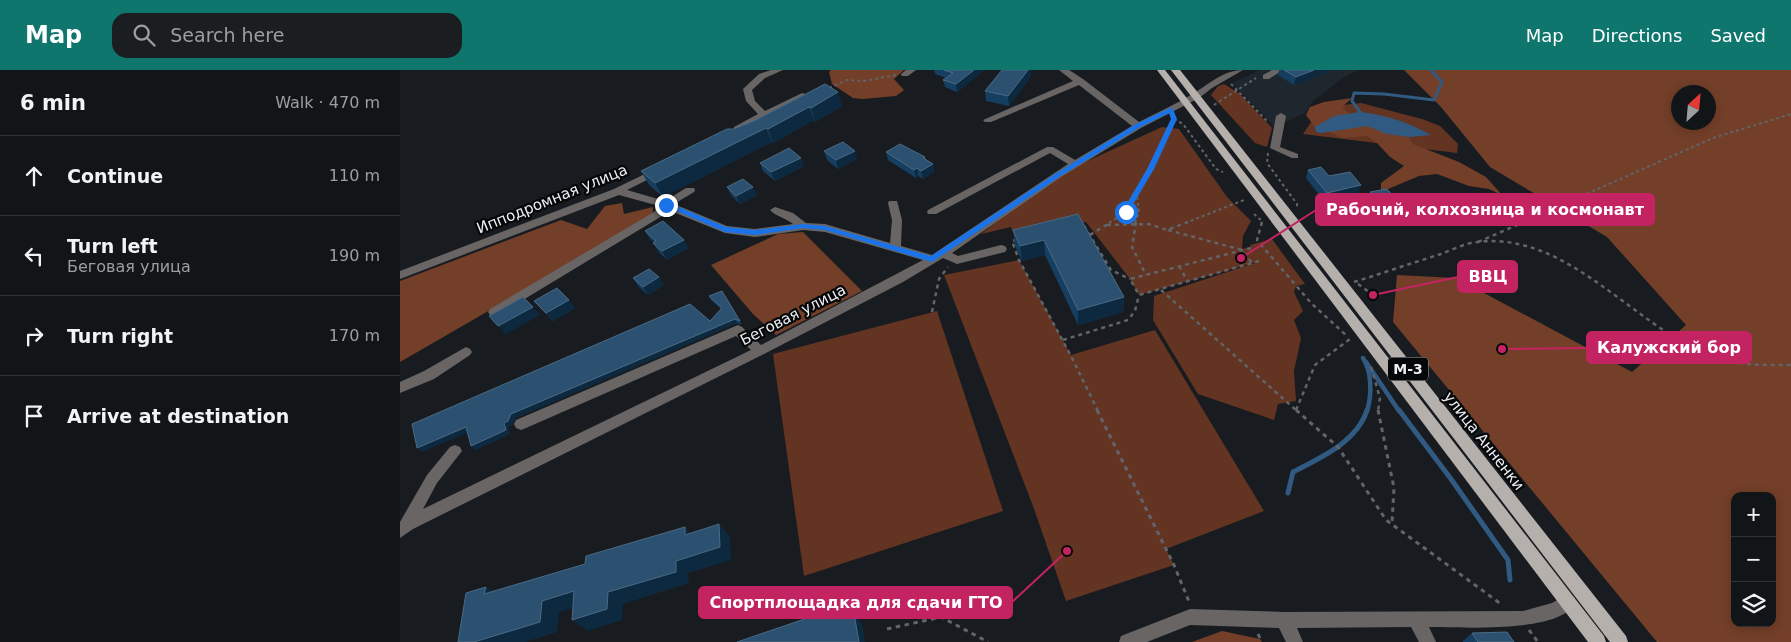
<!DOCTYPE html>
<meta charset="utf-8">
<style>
:root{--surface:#121518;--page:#1b1e21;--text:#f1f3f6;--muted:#9c9fa2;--line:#313437;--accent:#0f766e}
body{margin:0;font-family:"DejaVu Sans",sans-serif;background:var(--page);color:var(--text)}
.controls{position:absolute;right:15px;bottom:15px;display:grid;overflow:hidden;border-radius:10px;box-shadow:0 2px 12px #0003}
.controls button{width:45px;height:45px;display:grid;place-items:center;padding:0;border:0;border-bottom:1px solid var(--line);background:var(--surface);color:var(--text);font:25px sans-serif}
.compass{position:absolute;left:1271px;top:15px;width:45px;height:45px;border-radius:50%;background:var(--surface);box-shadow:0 2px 12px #0003;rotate:26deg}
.stop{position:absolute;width:15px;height:15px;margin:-11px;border:4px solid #1a73e8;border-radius:50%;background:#fff}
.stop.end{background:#1a73e8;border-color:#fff;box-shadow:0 1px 5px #0008}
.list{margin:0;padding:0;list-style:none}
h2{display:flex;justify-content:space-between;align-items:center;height:65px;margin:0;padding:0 20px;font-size:21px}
h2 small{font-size:16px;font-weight:400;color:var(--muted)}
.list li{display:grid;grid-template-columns:32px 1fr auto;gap:15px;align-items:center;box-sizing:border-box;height:80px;padding:0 20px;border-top:1px solid var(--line)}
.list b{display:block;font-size:19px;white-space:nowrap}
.list p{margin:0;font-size:16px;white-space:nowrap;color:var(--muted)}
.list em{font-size:16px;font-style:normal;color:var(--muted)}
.icon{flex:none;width:28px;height:28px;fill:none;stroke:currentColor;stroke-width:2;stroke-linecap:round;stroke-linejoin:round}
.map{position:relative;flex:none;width:1391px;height:572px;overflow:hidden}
header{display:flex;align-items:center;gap:30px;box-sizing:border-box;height:70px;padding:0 25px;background:var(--accent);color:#fff}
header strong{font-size:24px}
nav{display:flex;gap:28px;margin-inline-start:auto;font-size:18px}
.search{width:350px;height:45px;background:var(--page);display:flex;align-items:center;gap:12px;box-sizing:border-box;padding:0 18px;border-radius:15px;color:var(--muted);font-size:19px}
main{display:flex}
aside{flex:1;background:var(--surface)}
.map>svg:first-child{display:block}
.built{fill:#1e262e}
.green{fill:#623421}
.forest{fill:#733f29;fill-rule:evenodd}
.water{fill:#315a82}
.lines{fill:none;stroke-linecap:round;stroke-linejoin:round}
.stream-far2{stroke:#315a82;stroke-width:3}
.stream-far1{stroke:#315a82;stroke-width:4.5}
.stream{stroke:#315a82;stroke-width:5}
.path-far2{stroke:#616468;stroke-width:2;stroke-dasharray:3 3;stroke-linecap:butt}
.path-far1{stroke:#616468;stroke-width:2.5;stroke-dasharray:4 4;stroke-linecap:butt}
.path{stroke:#616468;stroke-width:3;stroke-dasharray:4.5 4.5;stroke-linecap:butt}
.minor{fill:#686564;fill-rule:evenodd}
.major{fill:#b6b0ad;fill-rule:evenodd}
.wall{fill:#153e60}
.shaded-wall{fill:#0d2940}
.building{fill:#2c5170;stroke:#4a6a84}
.route{fill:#1a73e8}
.labels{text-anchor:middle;stroke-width:4.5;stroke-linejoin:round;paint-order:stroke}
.shield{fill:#050708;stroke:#a7a9ab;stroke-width:1}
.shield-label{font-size:14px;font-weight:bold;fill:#eceef1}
.street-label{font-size:15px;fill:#eceef1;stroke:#050708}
.leader{fill:none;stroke:#c42362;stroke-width:2}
.callout-dot{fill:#c42362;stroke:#050708;stroke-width:2}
.callout{fill:#c42362;stroke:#c42362;stroke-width:2}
.callout-label{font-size:16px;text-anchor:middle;font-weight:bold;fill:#fff}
</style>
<header>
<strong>Map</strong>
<div class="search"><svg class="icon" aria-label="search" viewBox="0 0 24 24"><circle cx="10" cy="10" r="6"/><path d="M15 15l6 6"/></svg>Search here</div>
<nav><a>Map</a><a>Directions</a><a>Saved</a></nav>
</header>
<main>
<aside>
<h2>6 min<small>Walk · 470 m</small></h2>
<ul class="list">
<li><svg class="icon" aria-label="ahead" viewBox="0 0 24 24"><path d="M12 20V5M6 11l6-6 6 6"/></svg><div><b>Continue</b></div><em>110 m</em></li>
<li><svg class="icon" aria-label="left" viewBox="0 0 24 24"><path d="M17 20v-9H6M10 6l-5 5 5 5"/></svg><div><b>Turn left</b><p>Беговая улица</p></div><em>190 m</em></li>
<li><svg class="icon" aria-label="right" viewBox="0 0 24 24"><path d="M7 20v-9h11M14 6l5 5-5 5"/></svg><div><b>Turn right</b></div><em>170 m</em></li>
<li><svg class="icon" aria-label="arrive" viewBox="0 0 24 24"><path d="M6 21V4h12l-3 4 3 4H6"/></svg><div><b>Arrive at destination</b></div></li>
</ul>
</aside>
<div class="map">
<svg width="1391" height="572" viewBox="0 0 1391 572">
<rect width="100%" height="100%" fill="#181c20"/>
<!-- built -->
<polygon class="built" points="860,0 958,0 943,8 912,32 905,43 875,57 832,13"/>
<!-- green -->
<g class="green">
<polygon points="824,14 840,24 872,58 867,77 855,73 811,25 818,16"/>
<polygon points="961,33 1022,49 1040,56 1058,74 1057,83 903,64 911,52 915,38"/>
<polygon points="762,57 779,59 827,127 851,151 843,166 842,179 851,177 850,175 872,169 905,214 896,216 894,222 903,241 894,250 901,268 894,301 896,331 878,334 874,350 798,324 753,250 754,226 861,191 739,225 730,209 686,152 614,165 611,157 581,164 657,105"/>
<polygon points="619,190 671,285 755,260 864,441 766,479 774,495 666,531 633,436 544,205"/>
<polygon points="537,241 603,441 404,506 373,284"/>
</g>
<!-- forest -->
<g class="forest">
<polygon points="431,0 504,0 494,9 504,20 496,26 463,29 453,28 432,14 429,2"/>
<path d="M1004 0H1391V572H1257L993 252 997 205 1056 208 1232 302 1286 255 1207 167 1090 97 1041 37ZM1278 22H1308V52H1278ZM1335 426H1372V553H1335Z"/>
<polygon points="952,28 942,37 953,47 1000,53 1013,74 1059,92 1086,107 1102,125 1089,119 1069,116 1037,104 1019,106 981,122 981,113 1004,96 990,87 977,73 967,66 942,68 930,62 915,57 906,45 910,37 924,32"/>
<polygon points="222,133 224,144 253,137 253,146 0,292 0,211 161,150 187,159 205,136"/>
<polygon points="403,162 462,221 376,265 353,244 311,195 378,164"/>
<polygon points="822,561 860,569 862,572 792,572"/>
</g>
<!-- water -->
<path class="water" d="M960 42C986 45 1008 52 1031 65L1009 67 987 64 967 56 921 63 916 62 915 57 934 46Z"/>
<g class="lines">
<!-- stream-far2 -->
<polyline class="stream-far2" points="960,42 952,31 954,23 984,24 1034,30 1042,12 1031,0"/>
<!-- stream-far1 -->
<g class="stream-far1">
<path d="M963 288C972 302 972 325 967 341"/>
<polyline points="966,292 999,341"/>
</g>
<!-- stream -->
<g class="stream">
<polyline points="999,340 1051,409 1108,490 1110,510"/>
<path d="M888 423 893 402C920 388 957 372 967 340"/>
</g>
<!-- path-far2 -->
<g class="path-far2">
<polyline points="831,14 867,51"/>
<polyline points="429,18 447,10 464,11 496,5"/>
<polyline points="814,35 856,8"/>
<polyline points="774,49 783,54 816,99 823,102"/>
<polyline points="868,83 867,93 897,134 897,138"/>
<polyline points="854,144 862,151 861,153"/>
<polyline points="709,153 726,142 751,99 774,48"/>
<polyline points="735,153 739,142 737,126"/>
<polyline points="785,153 844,130"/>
<polyline points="1121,153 1313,68 1391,44"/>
</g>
<!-- path-far1 -->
<g class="path-far1">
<polyline points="736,152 732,177 746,205"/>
<polyline points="862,152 857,170 911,233 948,267"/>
<polyline points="707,155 749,154 767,160 788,152"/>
<polyline points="684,156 711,200 730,209"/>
<polyline points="768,160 842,180 852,193"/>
<polyline points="690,165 711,152"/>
<polyline points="617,170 612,171 619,190 671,286 698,341"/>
<polyline points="1078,172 1124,152"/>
<polyline points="851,178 730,209 739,225 859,191"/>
<polyline points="779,196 788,212"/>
<path d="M954 212C983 203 1012 193 1041 184 1052 180 1065 173 1077 172 1166 161 1231 253 1308 285 1335 296 1363 295 1391 295"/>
<polyline points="958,214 973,225"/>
<polyline points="761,220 897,341"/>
<polyline points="532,242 539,209 548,197"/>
<polyline points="663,270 728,250 735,241 739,225"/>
<polyline points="971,297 980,328 978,341"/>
<polyline points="896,340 915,295 950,269"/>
</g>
<!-- path -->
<g class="path">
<polyline points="697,340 774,495 790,534"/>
<polyline points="896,340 938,377 986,450 1101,534"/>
<polyline points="978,340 994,418 992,453"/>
<polyline points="487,559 541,547 588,572"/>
<polyline points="1129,560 1138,572"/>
<polyline points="858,564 862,572"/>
</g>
<!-- minor -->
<g class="minor">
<polygon points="371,0 383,0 365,8 352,20 355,31 365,41 400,24 403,23 408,26 340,61 334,61 334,57 358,44 346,31 343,19 359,4"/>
<polygon points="506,0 516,0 508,6 502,6 501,4"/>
<path d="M659 0H669L683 9 739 52C756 43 774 35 791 25 808 15 823 0 843 0L812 18 799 28 741 58 661 107 552 183 558 186 601 175 605 176 607 179 605 182 557 194 543 188 503 212 364 284 13 459 0 468V452L27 405 50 377 55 375 60 377 62 381 37 413 23 439 351 280 336 266 126 358 121 360 116 358 114 354 116 350 338 255 342 257 361 275 523 190 425 162 403 160 355 167 325 163 268 140 262 146 98 245H90L88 242 90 239 254 142 259 136 219 125 0 209V201L214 119 259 97 263 98V102L227 120 265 131 286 118H294L295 120 294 122 274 134 327 156 355 159 393 154C386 148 375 146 370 140L375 137 393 143 406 153 425 154 490 173 492 150 488 133 489 131H497L502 150 501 176 532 185 668 94 650 83 536 144H528L527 142 528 140 647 77H653L675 90 732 56 679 15 591 52H585L583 50 673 11Z"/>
<polygon points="872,0 883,0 869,9 863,9 863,5"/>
<polygon points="881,43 886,46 880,77 898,84 898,88 892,88 870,78 876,46"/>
<polygon points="66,277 70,279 72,282 70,285 34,309 0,323 0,312 24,301"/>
<path d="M1168 524 1174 527 1176 532C1162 564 1059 557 1029 557L1036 572H1019L1011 557 897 558 903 572H886L879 558 790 555 747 572H719L721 566 790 539 884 542 1123 541 1152 533Z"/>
</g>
<!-- major -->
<g class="major">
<polygon points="757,0 765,0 1204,566 1206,572 1188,572"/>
<polygon points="771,0 780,0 1226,566 1228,572 1210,572"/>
</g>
</g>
<!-- wall -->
<g class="wall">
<polygon points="534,0 584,0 557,22 545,17 543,10 546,8 535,4"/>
<polygon points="602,0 631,0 631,6 609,36 586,31 585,21"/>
<polygon points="879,0 933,0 894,15 878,5"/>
<polygon points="425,14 442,36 415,52 414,50 373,73 372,72 263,127 249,115 241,101 356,50"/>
<polygon points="424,81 457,89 438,99 427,90"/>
<polygon points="486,82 525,87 526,89 533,94 534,102 523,109 518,106 516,108 488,90"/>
<polygon points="401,88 404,96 375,111 363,101 360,93"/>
<polygon points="908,100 929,106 958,124 924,131 906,108"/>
<polygon points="327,117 357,125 340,134 331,125"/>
<polygon points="970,122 992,137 975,140 967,130"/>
<polygon points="678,144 724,227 723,242 678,255 645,185 622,191 615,176 613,160"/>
<polygon points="245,161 284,170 288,178 267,190 258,181 253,173 254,172 250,169"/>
<polygon points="233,208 264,215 248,225 238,216"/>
<polygon points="322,221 342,255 337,253 115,348 112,355 108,357 110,364 75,380 67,362 22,382 310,251 321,239 311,230 309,226"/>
<polygon points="169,230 175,238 153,251 141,239 134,231"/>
<polygon points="1072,563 1114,572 1063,572 1063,571"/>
</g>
<!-- shaded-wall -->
<g class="shaded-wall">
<polygon points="574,0 584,0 557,22 556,14"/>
<polygon points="628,0 631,0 631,6 609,36 608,26"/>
<polygon points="914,0 933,0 894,15 896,7"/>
<polygon points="438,22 442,36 415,52 411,38"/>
<polygon points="409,37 414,50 373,73 368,59"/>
<polygon points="366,58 372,72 263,127 255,113"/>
<polygon points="455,81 457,89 438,99 436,90"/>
<polygon points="401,88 404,96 375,111 371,102"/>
<polygon points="533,94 534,102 523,109 521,101"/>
<polygon points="517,98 518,106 516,108 514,100"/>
<polygon points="961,115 958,124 924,131 927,123"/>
<polygon points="353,117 357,125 340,134 336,126"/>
<polygon points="995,128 992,137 975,140 978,132"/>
<polygon points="284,170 288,178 267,190 262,181"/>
<polygon points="644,170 645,185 622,191 620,176"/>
<polygon points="259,207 264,215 248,225 243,217"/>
<polygon points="724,227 723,242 678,255 678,240"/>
<polygon points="169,230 175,238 153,251 146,243"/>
<polygon points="133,237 140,245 106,264 98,256"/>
<polygon points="335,249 337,253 115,348 112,355 108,357 110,364 75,380 71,376 104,353 111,344"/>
<polygon points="66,357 70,361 22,382 17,378"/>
<polygon points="319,454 330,467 331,490 288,503 289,513 223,534 222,550 188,561 172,550 208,522 276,491"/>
<polygon points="285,457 297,470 285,465"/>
<polygon points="86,517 104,529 84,524"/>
<polygon points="174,521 189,533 159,542 157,562 126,572 74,572 142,531"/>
<polygon points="434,539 442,550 436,549"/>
<polygon points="454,543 462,554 465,572 459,572"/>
</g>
<!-- building -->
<g class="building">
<polygon points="544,0 574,0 556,14 543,10 553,3"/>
<polygon points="602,0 628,0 608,26 585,21"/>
<polygon points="884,0 914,0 896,7"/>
<polygon points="425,14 438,22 411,38 409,37 368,59 366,58 255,113 241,101 327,59 334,59 356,50"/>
<polygon points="443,72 455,81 436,90 424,81"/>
<polygon points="500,74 525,87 523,88 533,94 521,101 517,98 514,100 486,82"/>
<polygon points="389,78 401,88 371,102 360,93"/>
<polygon points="921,97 929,106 950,102 961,115 927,123 908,100"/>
<polygon points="343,109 353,117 336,126 327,117"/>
<polygon points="987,119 995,128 978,132 970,122"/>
<polygon points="678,144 724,227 678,240 644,170 620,176 613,160"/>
<polygon points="263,151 284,170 262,181 253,173 256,171 245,161"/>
<polygon points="249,199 259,207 243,217 233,208"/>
<polygon points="157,218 169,230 146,243 134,231"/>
<polygon points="322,221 340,251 335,249 111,344 108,351 104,353 106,360 71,376 66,357 17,378 12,354 290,234 310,251 322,238 309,226"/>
<polygon points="123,227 133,237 98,256 89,246"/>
<polygon points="319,454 320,477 276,491 276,502 208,522 207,539 172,550 174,521 142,531 140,552 74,572 58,572 66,523 86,517 84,524 185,494 186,486 285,457 285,465"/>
<polygon points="434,539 436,549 454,543 459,572 337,572"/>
<polygon points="1107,562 1114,572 1078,572 1072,563"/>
</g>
<!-- route -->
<polygon class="route" points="770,38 773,39 777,49 754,99 728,143 722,142 747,99 771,49 769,43 740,57 659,107 532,192 425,160 403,158 355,165 325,162 263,135 269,133 326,157 355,160 403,154 425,156 531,186 655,104 736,54"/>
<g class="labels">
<!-- shield labels -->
<rect class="shield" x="988" y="287.5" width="40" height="23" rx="4"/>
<g class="shield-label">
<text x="1008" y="304">М-3</text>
</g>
<!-- street labels -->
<g class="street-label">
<text transform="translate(152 129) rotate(-22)" y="5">Ипподромная улица</text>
<text transform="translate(393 245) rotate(-27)" y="5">Беговая улица</text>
<text transform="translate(1084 371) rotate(52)" y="5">улица Анненки</text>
</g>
</g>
<!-- callouts -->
<path class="leader" d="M841 188L916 140M973 225L1058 207M1102 279L1187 278M667 481L612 532"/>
<g class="callout-dot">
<circle cx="841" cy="188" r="5"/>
<circle cx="973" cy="225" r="5"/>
<circle cx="1102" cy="279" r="5"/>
<circle cx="667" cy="481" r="5"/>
</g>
<g class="callout">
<rect x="916" y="124" width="338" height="31" rx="5"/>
<rect x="1058" y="191" width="59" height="31" rx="5"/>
<rect x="1187" y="262" width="164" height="31" rx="5"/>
<rect x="299" y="517" width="313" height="31" rx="5"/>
</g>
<g class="callout-label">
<text x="1085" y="145">Рабочий, колхозница и космонавт</text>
<text x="1088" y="212">ВВЦ</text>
<text x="1269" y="283">Калужский бор</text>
<text x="456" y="538">Спортплощадка для сдачи ГТО</text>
</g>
</svg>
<div class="controls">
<button>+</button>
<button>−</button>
<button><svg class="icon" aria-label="layers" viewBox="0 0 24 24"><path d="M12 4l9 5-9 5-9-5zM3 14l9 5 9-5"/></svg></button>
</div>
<svg class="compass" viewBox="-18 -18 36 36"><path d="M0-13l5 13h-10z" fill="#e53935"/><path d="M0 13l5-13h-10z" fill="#9c9fa2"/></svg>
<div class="stop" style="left:726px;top:142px"></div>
<div class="stop end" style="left:266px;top:135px"></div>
</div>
</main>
